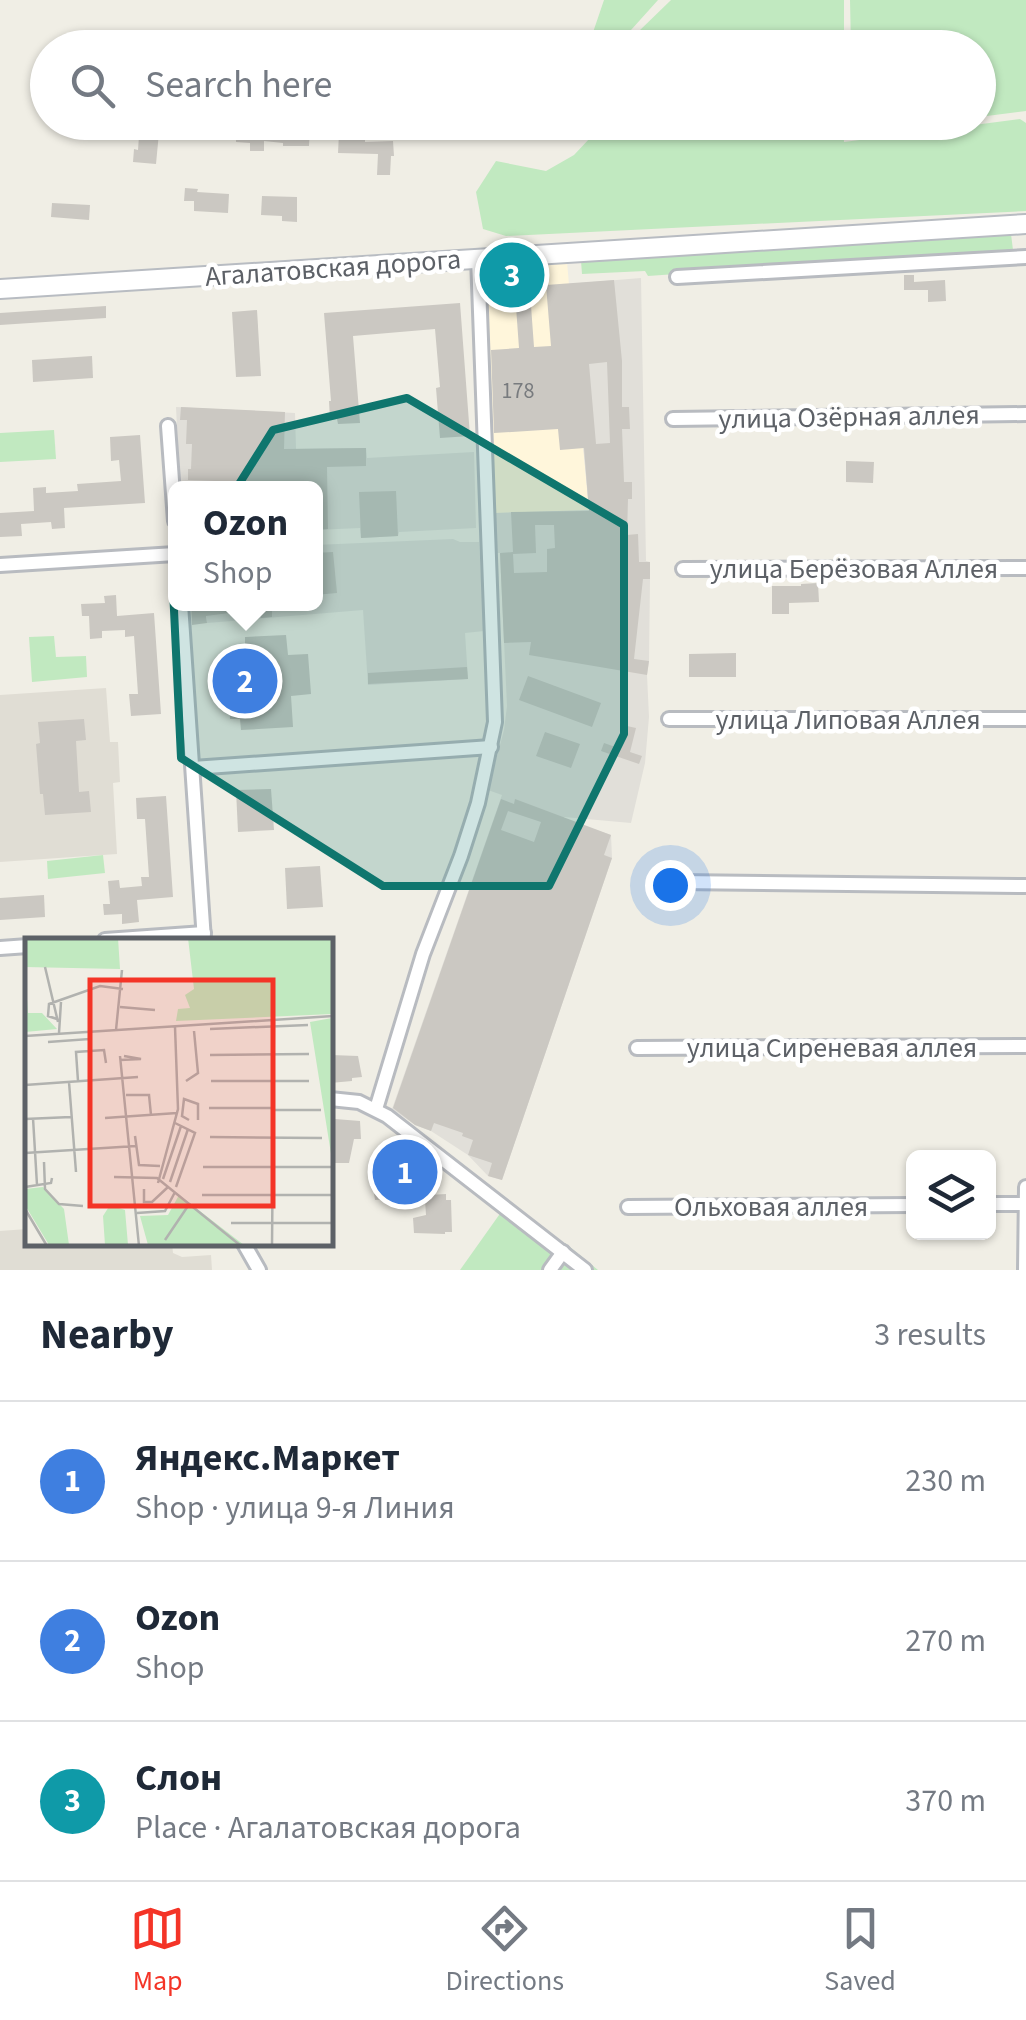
<!DOCTYPE html>
<meta charset="utf-8">
<style>
:root{--surface:#fff;--page:#f2f2f3;--text:#1f2937;--muted:#747a83;--line:#e0e1e3;--accent:#f43427}
body{margin:0;font-family:"Source Sans 3",sans-serif;background:var(--page);color:var(--text)}
.controls{position:absolute;right:30px;bottom:30px;display:grid;overflow:hidden;border-radius:15px;box-shadow:0 2px 8px #0004}
.controls button{width:90px;height:90px;display:grid;place-items:center;padding:0;border:0;border-bottom:2px solid var(--line);background:var(--surface);color:var(--text);font:50px sans-serif}
.you{position:absolute;left:670px;top:885px;width:35px;height:35px;margin:-25px;border:8px solid #fff;border-radius:50%;background:#1a73e8;box-shadow:0 0 0 15px #1a73e833}
.badge{display:grid;place-items:center;width:65px;height:65px;border-radius:50%;background:var(--accent);color:#fff;font-size:32px;font-weight:700}
.pin{position:absolute;translate:-50% -50%;border:5px solid #fff;box-shadow:0 2px 10px #0006}
.popup{position:absolute;left:168px;top:481px;width:155px;height:130px;box-sizing:border-box;display:grid;place-content:center;border-radius:15px;background:var(--surface);filter:drop-shadow(0 2px 8px #0005);font-size:32px;white-space:nowrap;color:var(--muted)}
.popup b{font-size:38px;color:var(--text)}
.popup::after{content:'';position:absolute;left:50%;top:100%;margin-left:-20px;border:20px solid transparent;border-top-color:var(--surface)}
.list{margin:0;padding:0;list-style:none}
h2{display:flex;justify-content:space-between;align-items:center;height:130px;margin:0;padding:0 40px;font-size:42px}
h2 small{font-size:32px;font-weight:400;color:var(--muted)}
.list li{display:grid;grid-template-columns:65px 1fr auto;gap:30px;align-items:center;box-sizing:border-box;height:160px;padding:0 40px;border-top:2px solid var(--line)}
.list b{display:block;font-size:38px;white-space:nowrap}
.list p{margin:0;font-size:32px;white-space:nowrap;color:var(--muted)}
.list em{font-size:32px;font-style:normal;color:var(--muted)}
.icon{flex:none;width:55px;height:55px;fill:none;stroke:currentColor;stroke-width:2;stroke-linecap:round;stroke-linejoin:round}
.map{position:relative;flex:none;width:1026px;height:1270px;overflow:hidden}
.search{position:absolute;background:var(--surface);box-shadow:0 2px 8px #0004;left:30px;right:30px;top:30px;height:110px;display:flex;align-items:center;gap:25px;box-sizing:border-box;padding:0 35px;border-radius:55px;color:var(--muted);font-size:38px}
.sheet{height:610px;background:var(--surface)}
nav{display:flex;justify-content:space-around;align-items:center;box-sizing:border-box;height:140px;border-top:2px solid var(--line);background:var(--surface);font-size:28px;color:var(--muted)}
nav a{display:grid;justify-items:center;gap:5px}
nav .on{color:var(--accent)}
.map>svg:first-child{display:block}
.commercial{fill:#fff6db}
.industrial{fill:#e1dfd9}
.education{fill:#e0ddd4}
.green{fill:#c1e9c0}
.building{fill:#cbc8c2;fill-rule:evenodd}
.lines{fill:none;stroke-linecap:round;stroke-linejoin:round}
.street-casing{stroke:#b8bbc0;stroke-width:18}
.secondary-casing{stroke:#b8bcc2;stroke-width:22}
.street{stroke:#fff;stroke-width:12}
.secondary{stroke:#fff;stroke-width:18}
.marked{fill:#0f766e;fill-opacity:0.2;stroke:#0f766e;stroke-width:8;stroke-linejoin:round}
.labels{text-anchor:middle;stroke-width:9;stroke-linejoin:round;paint-order:stroke}
.number-label{font-size:22px;fill:#787b7e}
.street-label{font-size:28px;fill:#5d6167;stroke:#fff}
.inset-road{fill:none;stroke:#b1b2af;stroke-width:2.5}
.view{fill:#f43427;fill-opacity:0.15;stroke:#f43427;stroke-width:5}
.inset-edge{fill:none;stroke:#5d6167;stroke-width:5}
</style>
<div class="map">
<svg width="1026" height="1270" viewBox="0 0 1026 1270">
<rect width="100%" height="100%" fill="#f0eee5"/>
<!-- commercial -->
<polygon class="commercial" points="567,262 589,511 494,513 484,276 491,266"/>
<!-- industrial -->
<g class="industrial">
<polygon points="641,278 646,561 650,562 650,579 649,661 647,675 649,717 645,763 631,823 564,817 564,819 611,835 612,858 502,1180 488,1176 468,1155 431,1131 415,1125 392,1109 502,795 488,790 504,730 507,706 500,553 496,553 494,513 589,510 568,284"/>
<polygon points="176,407 295,413 296,449 366,448 367,458 474,452 476,528 399,532 398,536 361,538 360,528 315,530 315,488 180,488"/>
<polygon points="453,539 460,542 479,542 484,631 465,633 468,679 368,685 363,610 207,623 205,604 315,604 315,545"/>
</g>
<!-- education -->
<g class="education">
<polygon points="106,688 110,742 118,742 120,782 113,783 117,854 0,862 0,695"/>
<polygon points="27,1229 28,1242 172,1243 173,1253 182,1257 211,1255 212,1270 0,1270 0,1231"/>
</g>
<!-- green -->
<g class="green">
<polygon points="604,0 658,0 631,30 620,47 588,47"/>
<polygon points="671,0 844,0 844,47 642,47 637,33"/>
<polygon points="850,0 1026,0 1026,111 979,117 978,48 851,47"/>
<polygon points="1020,119 1026,123 1026,211 506,236 483,229 476,192 496,161 546,171 574,155 590,138 588,123 843,123 844,142"/>
<polygon points="1011,234 1013,250 648,276 645,271 582,274 581,261"/>
<polygon points="54,430 56,459 0,462 0,433"/>
<polygon points="54,636 56,657 86,656 87,677 32,682 29,637"/>
<polygon points="103,855 105,873 48,879 47,861"/>
<polygon points="504,1208 556,1254 565,1243 598,1270 460,1270"/>
</g>
<!-- building -->
<g class="building">
<polygon points="203,30 256,30 256,48 202,48"/>
<polygon points="140,122 160,122 156,164 133,162 134,149 138,150"/>
<polygon points="232,122 274,122 273,126 310,127 309,146 283,146 283,143 264,141 264,151 250,151 250,143 236,142 236,136 232,136"/>
<polygon points="339,133 365,134 365,142 393,141 394,156 391,156 390,175 377,175 378,154 338,153"/>
<polygon points="185,188 198,189 197,192 229,194 228,213 194,211 194,201 184,201"/>
<polygon points="262,196 297,197 297,222 282,221 282,216 261,215"/>
<polygon points="52,203 90,205 89,220 51,217"/>
<polygon points="904,275 914,275 914,282 945,280 946,301 928,302 928,290 904,290"/>
<path d="M614 280 622 361V407H629L630 429H622L624 482H632V499H628L627 535 638 534 639 562H650V579H643L634 659 649 661 647 675 529 655 531 642 504 643 500 553 513 552 511 512 589 511 584 448 560 450 558 429 494 433 491 350 519 348 515 293 530 292 534 347 551 346 546 285ZM607 362 610 443 596 444 589 364ZM535 525H554L555 548 547 549V572L514 573 513 554 536 553Z"/>
<polygon points="460,303 470,436 440,438 436,388 440,387 435,329 353,336 360,423 338,424 337,419 330,420 329,401 331,401 324,313"/>
<polygon points="106,306 106,318 0,325 0,313"/>
<polygon points="257,310 261,376 236,377 232,312"/>
<polygon points="92,356 93,378 33,382 32,360"/>
<polygon points="181,407 285,412 284,449 366,448 366,466 327,467 328,529 315,530 315,488 296,488 296,484 188,480 188,469 191,469 192,444 186,444 187,420 180,420"/>
<polygon points="140,435 145,503 64,508 65,528 52,529 51,522 21,524 22,536 0,537 0,513 34,511 33,488 46,487 46,493 78,491 77,484 121,481 119,460 111,461 110,437"/>
<polygon points="846,461 874,462 873,483 846,482"/>
<polygon points="396,491 398,536 361,538 359,492"/>
<polygon points="333,552 337,593 315,595 315,553"/>
<polygon points="818,583 819,602 789,603 789,614 772,614 772,586 801,586 801,584"/>
<polygon points="116,595 117,616 154,613 161,714 131,716 129,694 138,694 134,636 125,637 125,630 102,631 102,638 90,639 89,616 82,616 81,604 105,603 104,596"/>
<polygon points="191,604 278,604 278,610 272,610 272,617 261,618 260,612 229,615 229,613 206,616 207,623 192,625"/>
<polygon points="286,635 288,655 308,654 311,694 291,696 293,727 241,730 240,719 230,719 228,679 238,678 236,647 245,646 245,637"/>
<polygon points="736,653 736,677 689,677 689,654"/>
<polygon points="467,667 468,679 368,684 368,673"/>
<polygon points="528,676 601,703 592,727 519,700"/>
<polygon points="84,719 86,740 76,741 79,792 89,791 91,812 45,815 43,794 40,794 36,744 40,743 38,722"/>
<polygon points="627,726 636,728 630,752 642,756 639,764 601,751 604,743 621,749"/>
<polygon points="545,732 580,744 571,768 536,756"/>
<polygon points="271,789 274,830 238,832 236,790"/>
<polygon points="166,796 173,897 137,900 139,922 122,924 122,914 104,915 103,904 110,904 108,881 119,880 120,888 142,886 141,877 149,877 145,819 137,819 136,798"/>
<path d="M501 799 514 804 515 799 611 835 604 855 612 858 502 1180 488 1176 492 1163 468 1155 473 1140 462 1136 463 1133 434 1123 431 1131 415 1125 393 1108ZM508 811 541 822 534 842 501 830Z"/>
<polygon points="320,866 323,907 287,909 285,868"/>
<polygon points="44,895 45,917 0,920 0,898"/>
<polygon points="331,1055 358,1056 362,1077 352,1078 352,1081 330,1083"/>
<polygon points="335,1119 360,1121 361,1139 354,1139 349,1163 330,1163 330,1122 335,1122"/>
<polygon points="398,1155 398,1158 406,1157 406,1175 399,1175 394,1199 375,1200 373,1187 370,1187 370,1165 372,1164 372,1158"/>
<polygon points="446,1194 446,1200 451,1200 452,1232 445,1232 445,1234 414,1233 413,1218 426,1215 425,1200 429,1200 429,1195"/>
</g>
<g class="lines">
<!-- street casing -->
<g class="street-casing">
<g id="street">
<polyline points="677,277 1026,257"/>
<polyline points="673,419 1026,414"/>
<polyline points="168,426 175,521"/>
<polyline points="0,565 175,554"/>
<polyline points="683,569 1026,568"/>
<polyline points="181,604 204,940"/>
<polyline points="669,719 1026,719"/>
<polyline points="193,768 491,747"/>
<polyline points="677,882 1026,886"/>
<polyline points="105,940 204,933"/>
<polyline points="0,948 28,946"/>
<polyline points="637,1048 1026,1046"/>
<polyline points="330,1099 359,1102 387,1116 585,1270"/>
<polyline points="376,1109 423,954 461,856 478,803 495,722 478,257"/>
<polyline points="988,1204 1026,1204"/>
<polyline points="628,1207 914,1205"/>
<polyline points="243,1242 259,1270"/>
<polyline points="550,1270 563,1252"/>
<polyline points="1025,1270 1026,1187"/>
</g>
</g>
<!-- secondary casing -->
<g class="secondary-casing">
<polyline id="secondary" points="0,289 1026,224"/>
</g>
<!-- street -->
<use href="#street" class="street"/>
<!-- secondary -->
<use href="#secondary" class="secondary"/>
</g>
<!-- marked area -->
<path class="marked" d="M407 398 624 525V734L549 886H383L181 758 173 589 273 430Z"/>
<g class="labels">
<!-- number labels -->
<g class="number-label">
<text x="518" y="398">178</text>
</g>
<!-- street labels -->
<g class="street-label">
<text transform="translate(333 267) rotate(-4)" y="10">Агалатовская дорога</text>
<text transform="translate(849 416) rotate(-1)" y="10">улица Озёрная аллея</text>
<text x="854" y="578">улица Берёзовая Аллея</text>
<text x="848" y="729">улица Липовая Аллея</text>
<text x="832" y="1057">улица Сиреневая аллея</text>
<text x="771" y="1216">Ольховая аллея</text>
</g>
</g>
<!-- overview -->
<g transform="translate(25 938)">
<rect width="308" height="308" fill="#f0eee5"/>
<path d="M0 0H93L95 31 0 29ZM163 0H307V76L151 83 153 71 165 70 160 57 169 51ZM0 34 3 75H17L32 91 0 94ZM307 80V222L285 84ZM18 249 39 271 44 307H24L0 267V251ZM154 257 219 307H123L115 278 143 277ZM85 267 100 272 103 307H80L78 278Z" fill="#c1e9c0"/>
<path class="inset-road" d="M20 29 33 84M95 69 130 72M32 81 23 78 24 66 75 48 98 51M185 91 283 87M91 92 97 32M34 95 36 64M0 98 308 78M23 104 64 101 66 113M185 117 284 116M95 118 114 308M95 122 116 121 99 118M53 143 51 114 79 112 81 125M161 143 173 135 169 93M186 143H284M44 144 51 234M0 147 113 139M101 157H124L126 177M184 170H248M248 172H296M8 180 12 247M80 180 152 175M0 181 46 179M164 182 157 178 159 161 173 166V182M150 185 170 195 151 249M110 198 114 227 135 228M185 199 297 200M0 215 111 208M19 224 20 251 34 266 58 268M178 229H308M89 239 132 240 216 308M138 241 156 188M145 244 163 191M133 245 153 171 150 89M0 249 26 245 27 240M119 251V264H127L143 249M177 257H308M0 271 22 308M112 275 140 273 150 254M206 285H308M140 302 165 265M247 308 249 82"/>
<path class="view" d="M65 42H248V268H65Z"/>
<rect width="308" height="308" class="inset-edge"/>
</g>
</svg>
<div class="controls">
<button><svg class="icon" aria-label="layers" viewBox="0 0 24 24"><path d="M12 4l9 5-9 5-9-5zM3 14l9 5 9-5"/></svg></button>
</div>
<div class="you"></div>
<div class="pin badge" style="left:405px;top:1172px;background:#3f7fe0">1</div>
<div class="pin badge" style="left:245px;top:681px;background:#3f7fe0">2</div>
<div class="popup"><b>Ozon</b>Shop</div>
<div class="pin badge" style="left:512px;top:275px;background:#0f9aa8">3</div>
<div class="search"><svg class="icon" aria-label="search" viewBox="0 0 24 24"><circle cx="10" cy="10" r="6"/><path d="M15 15l6 6"/></svg>Search here</div>
</div>
<section class="sheet">
<h2>Nearby<small>3 results</small></h2>
<ul class="list">
<li><span class="badge" style="background:#3f7fe0">1</span><div><b>Яндекс.Маркет</b><p>Shop · улица 9-я Линия</p></div><em>230 m</em></li>
<li><span class="badge" style="background:#3f7fe0">2</span><div><b>Ozon</b><p>Shop</p></div><em>270 m</em></li>
<li><span class="badge" style="background:#0f9aa8">3</span><div><b>Слон</b><p>Place · Агалатовская дорога</p></div><em>370 m</em></li>
</ul>
</section>
<nav>
<a class="on"><svg class="icon" aria-label="map" viewBox="0 0 24 24"><path d="M3 6l6-2 6 2 6-2v14l-6 2-6-2-6 2zM9 4v14M15 6v14"/></svg>Map</a>
<a><svg class="icon" aria-label="directions" viewBox="0 0 24 24"><path d="M12 3l9 9-9 9-9-9zM9 14v-3h6M13 9l2 2-2 2"/></svg>Directions</a>
<a><svg class="icon" aria-label="saved" viewBox="0 0 24 24"><path d="M7 4h10v16l-5-4-5 4z"/></svg>Saved</a>
</nav>
